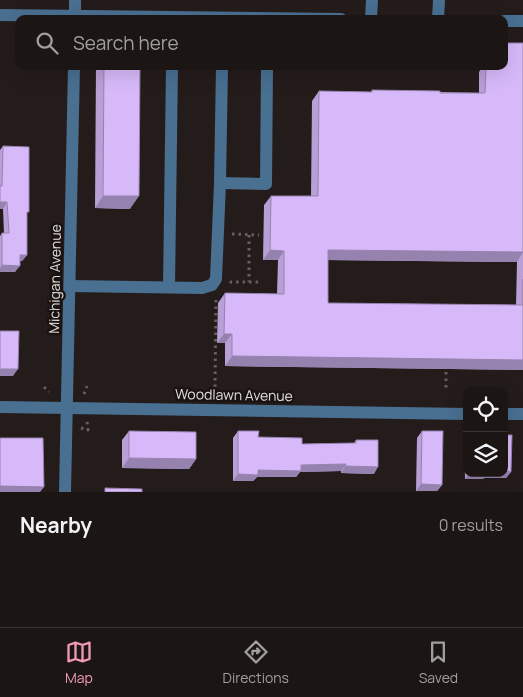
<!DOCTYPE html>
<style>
:root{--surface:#1b1514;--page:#241e1d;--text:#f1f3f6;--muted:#a09fa0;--line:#393434;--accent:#f09ab7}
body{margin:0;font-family:Manrope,sans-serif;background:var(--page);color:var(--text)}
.controls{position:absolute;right:15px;bottom:15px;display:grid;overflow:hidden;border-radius:10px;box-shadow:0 5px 20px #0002}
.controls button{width:45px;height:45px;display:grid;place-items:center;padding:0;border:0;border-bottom:1px solid var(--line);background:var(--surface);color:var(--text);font:25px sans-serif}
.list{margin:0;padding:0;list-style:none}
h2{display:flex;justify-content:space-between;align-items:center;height:65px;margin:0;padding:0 20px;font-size:21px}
h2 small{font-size:16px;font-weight:400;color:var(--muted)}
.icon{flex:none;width:28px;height:28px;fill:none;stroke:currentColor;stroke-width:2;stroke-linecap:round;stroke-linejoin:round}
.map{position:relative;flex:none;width:523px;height:492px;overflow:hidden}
.search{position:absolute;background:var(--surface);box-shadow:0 5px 20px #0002;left:15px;right:15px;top:15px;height:55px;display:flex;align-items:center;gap:12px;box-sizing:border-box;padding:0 18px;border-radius:10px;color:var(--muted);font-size:19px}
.sheet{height:135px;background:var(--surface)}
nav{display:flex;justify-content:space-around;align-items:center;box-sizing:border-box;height:70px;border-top:1px solid var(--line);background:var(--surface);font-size:14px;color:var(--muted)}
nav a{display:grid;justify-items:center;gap:2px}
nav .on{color:var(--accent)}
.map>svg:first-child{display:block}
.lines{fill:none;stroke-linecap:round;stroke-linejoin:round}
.path{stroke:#665f5d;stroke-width:3;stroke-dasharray:2.5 4;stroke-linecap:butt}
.minor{stroke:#496f91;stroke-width:12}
.wall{fill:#b99fd6;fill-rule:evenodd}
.shaded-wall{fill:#9682ae}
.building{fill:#d7b9f9;stroke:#9682ae}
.labels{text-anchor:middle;stroke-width:5;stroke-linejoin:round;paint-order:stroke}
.street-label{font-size:14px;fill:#e4dfdd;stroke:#1a1311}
</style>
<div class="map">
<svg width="523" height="492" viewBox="0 0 523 492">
<rect width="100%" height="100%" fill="#241c1a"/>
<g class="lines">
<!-- path -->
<g class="path">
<polyline points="232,234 259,235"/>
<polyline points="249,235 249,282"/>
<polyline points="230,283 231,282 262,282"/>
<polyline points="446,372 446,390"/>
<polyline points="44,387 49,392"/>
<polyline points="215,387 216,298"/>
<polyline points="84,394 87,386"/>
<polyline points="81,428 88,430 87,421"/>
</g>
<!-- minor -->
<g class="minor">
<polyline points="0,15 341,19"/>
<polyline points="75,19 75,0"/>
<polyline points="371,19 372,0"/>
<polyline points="438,19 439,0"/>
<polyline points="504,21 523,21"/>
<polyline points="220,183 266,184 267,66"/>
<polyline points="70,286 202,288 212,285 216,279 220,183 222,66"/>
<polyline points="169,287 172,66"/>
<polyline points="0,407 467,414"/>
<polyline points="504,414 523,414"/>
<polyline points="65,492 74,66"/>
</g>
</g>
<!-- wall -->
<g class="wall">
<path d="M523 43V370L225 366V343H217L218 303 225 293 277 294 278 260H263L264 205 271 196H311L312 101 319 91 371 92 372 90 479 93V72L483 66H504ZM328 260 517 262 516 305 328 303Z"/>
<polygon points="96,66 140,66 130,209 95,208"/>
<polygon points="3,146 27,215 27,255 22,261 20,261 15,272 0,272 0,236 2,233 4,233 3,209 0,209 0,150"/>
<polygon points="129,431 196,459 189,469 122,468 122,440"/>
<polygon points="238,431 258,437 302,444 354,443 356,440 374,474 341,473 341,471 300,472 296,477 257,477 253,481 233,481 233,438"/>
<polygon points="422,431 442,485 437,491 416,491 417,438"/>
<polygon points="467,434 467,473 504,473 511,472 506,478 484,478 483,479 465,479 464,438"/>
</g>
<!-- shaded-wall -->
<g class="shaded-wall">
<polygon points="103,196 139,196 130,209 95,208"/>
<polygon points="0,202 7,202 3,209 0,209"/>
<polygon points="270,250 284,251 278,260 263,260"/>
<polygon points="328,250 523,252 517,262 321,260"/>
<polygon points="20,255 27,255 22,261 15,261"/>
<polygon points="2,265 20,266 15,272 0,272 0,268"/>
<polygon points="224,334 232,334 225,343 217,343"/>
<polygon points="232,356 523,360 523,370 225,366"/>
<polygon points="0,369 18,369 13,376 0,376"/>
<polygon points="129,458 196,459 189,469 122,468"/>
<polygon points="346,464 341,471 300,472 296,477 257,477 253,481 233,481 238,474 258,470 301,465"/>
<polygon points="345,466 378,467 374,474 341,473"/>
<polygon points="504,471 511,472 506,478 484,478 483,479 465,479 469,473 504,473"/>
<polygon points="421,484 442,485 437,491 416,491"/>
<polygon points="0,486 44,487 40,492 0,492"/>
</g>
<!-- building -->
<g class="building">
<polygon points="504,43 523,43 523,252 328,250 328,303 523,305 523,279 523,360 232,356 232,334 224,334 225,293 284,294 284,251 270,250 271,196 318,196 319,91 372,92 372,90 440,91 440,93 485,93 486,66 504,66"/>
<polygon points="104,66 140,66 139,196 103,196"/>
<polygon points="3,146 29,147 29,212 27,212 27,255 20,255 20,266 2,265 2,233 9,233 7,202 0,202 0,186 2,186"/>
<polygon points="0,331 19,331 18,369 0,369"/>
<polygon points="129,431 196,432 196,459 129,458"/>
<polygon points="238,431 259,431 258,437 302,438 302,444 356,443 356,440 378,440 378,467 345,466 346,464 301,465 301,471 258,470 258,475 238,474"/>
<polygon points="422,431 443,431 442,485 421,484"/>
<polygon points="504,435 512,435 511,472 504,471"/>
<polygon points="0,438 43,438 44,487 0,486"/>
<polygon points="105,488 142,489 142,492 105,492"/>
</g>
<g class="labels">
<!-- street labels -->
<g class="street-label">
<text transform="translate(55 279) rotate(-89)" y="5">Michigan Avenue</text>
<text transform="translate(234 395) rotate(1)" y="5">Woodlawn Avenue</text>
</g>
</g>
</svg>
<div class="controls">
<button><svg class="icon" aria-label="locate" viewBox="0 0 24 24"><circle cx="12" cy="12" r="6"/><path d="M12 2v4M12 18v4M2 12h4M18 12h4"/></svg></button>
<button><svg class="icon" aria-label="layers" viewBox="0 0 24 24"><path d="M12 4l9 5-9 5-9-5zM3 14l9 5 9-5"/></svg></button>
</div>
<div class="search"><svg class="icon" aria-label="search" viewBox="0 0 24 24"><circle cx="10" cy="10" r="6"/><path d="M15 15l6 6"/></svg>Search here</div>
</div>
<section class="sheet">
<h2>Nearby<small>0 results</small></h2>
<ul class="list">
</ul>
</section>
<nav>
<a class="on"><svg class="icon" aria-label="map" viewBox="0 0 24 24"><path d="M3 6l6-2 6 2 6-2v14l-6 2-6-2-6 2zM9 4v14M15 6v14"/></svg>Map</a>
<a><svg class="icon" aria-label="directions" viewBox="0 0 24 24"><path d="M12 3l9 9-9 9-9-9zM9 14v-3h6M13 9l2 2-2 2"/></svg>Directions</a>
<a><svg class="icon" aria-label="saved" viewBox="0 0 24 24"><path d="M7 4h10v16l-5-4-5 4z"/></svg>Saved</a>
</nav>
